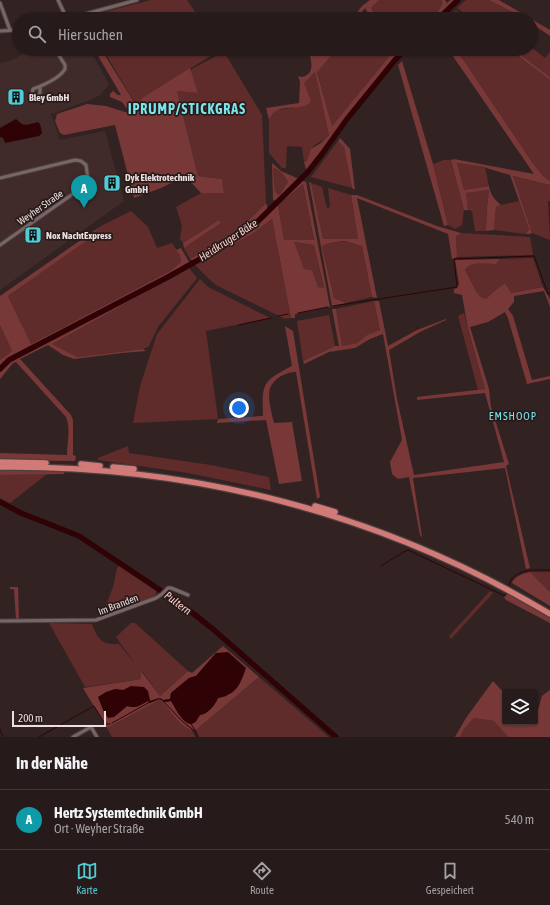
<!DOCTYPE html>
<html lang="de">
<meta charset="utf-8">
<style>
:root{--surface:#261a1a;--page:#322727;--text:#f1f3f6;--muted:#a4a1a2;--line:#423839;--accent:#51ccd5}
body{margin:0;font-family:"Asap Condensed",sans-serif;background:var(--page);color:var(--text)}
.controls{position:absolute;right:12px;bottom:12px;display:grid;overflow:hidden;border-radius:4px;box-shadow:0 1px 3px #0004}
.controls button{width:36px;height:36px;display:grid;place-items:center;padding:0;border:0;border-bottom:1px solid var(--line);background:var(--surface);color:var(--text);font:20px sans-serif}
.scale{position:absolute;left:12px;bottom:10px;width:94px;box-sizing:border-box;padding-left:4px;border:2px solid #ebe0e0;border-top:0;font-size:11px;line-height:14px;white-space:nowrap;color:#ebe0e0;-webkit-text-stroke:3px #281a19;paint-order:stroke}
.you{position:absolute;left:239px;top:408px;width:14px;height:14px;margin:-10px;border:3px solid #fff;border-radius:50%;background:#1a73e8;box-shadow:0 0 0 6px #1a73e833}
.badge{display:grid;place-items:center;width:26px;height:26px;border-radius:50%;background:var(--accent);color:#fff;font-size:13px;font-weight:700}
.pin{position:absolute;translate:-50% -33px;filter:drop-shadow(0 1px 2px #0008)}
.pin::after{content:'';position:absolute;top:21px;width:14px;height:12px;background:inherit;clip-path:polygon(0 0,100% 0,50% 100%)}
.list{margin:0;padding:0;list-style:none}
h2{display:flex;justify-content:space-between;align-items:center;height:52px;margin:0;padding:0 16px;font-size:17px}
h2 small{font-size:13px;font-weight:400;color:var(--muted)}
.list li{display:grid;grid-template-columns:26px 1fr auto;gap:12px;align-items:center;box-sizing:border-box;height:60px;padding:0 16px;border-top:1px solid var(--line)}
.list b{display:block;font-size:15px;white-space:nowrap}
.list p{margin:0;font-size:13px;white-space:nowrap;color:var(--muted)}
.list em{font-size:13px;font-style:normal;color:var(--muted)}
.icon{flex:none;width:22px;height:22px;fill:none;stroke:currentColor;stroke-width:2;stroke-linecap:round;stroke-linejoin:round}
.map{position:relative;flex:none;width:550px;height:737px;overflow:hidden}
.search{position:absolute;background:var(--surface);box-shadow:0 1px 3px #0004;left:12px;right:12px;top:12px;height:44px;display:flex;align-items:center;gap:10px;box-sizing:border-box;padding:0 14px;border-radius:22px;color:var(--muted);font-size:15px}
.sheet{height:112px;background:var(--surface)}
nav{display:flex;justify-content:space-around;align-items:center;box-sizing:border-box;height:56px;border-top:1px solid var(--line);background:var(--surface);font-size:11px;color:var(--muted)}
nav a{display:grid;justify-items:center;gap:2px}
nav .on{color:var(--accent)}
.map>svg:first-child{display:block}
.built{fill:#402b2a}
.green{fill:#5f2c2b}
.forest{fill:#783838;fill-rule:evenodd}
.water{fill:#2f0306}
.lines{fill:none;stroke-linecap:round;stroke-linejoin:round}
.stream{stroke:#2f0306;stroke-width:1}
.river{stroke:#2f0306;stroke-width:5.5}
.street-casing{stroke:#4b3f3f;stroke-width:5}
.highway-casing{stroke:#4b3f3f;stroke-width:8}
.street{stroke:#776665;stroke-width:3}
.highway{stroke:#d27a77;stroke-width:5.5}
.labels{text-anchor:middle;stroke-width:3.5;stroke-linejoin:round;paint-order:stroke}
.poi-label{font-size:10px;font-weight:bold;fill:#ebe0e0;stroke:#281a19;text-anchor:start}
.street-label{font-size:10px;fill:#ebe0e0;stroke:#281a19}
.water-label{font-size:11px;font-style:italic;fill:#f6ccca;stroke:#281a19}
.neighbourhood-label{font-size:11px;letter-spacing:1px;fill:#79e4ec;stroke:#281a19}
.district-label{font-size:14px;font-weight:bold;letter-spacing:1px;fill:#79e4ec;stroke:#281a19}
</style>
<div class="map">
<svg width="550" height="737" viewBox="0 0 550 737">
<rect width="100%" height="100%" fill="#322322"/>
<!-- built -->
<polygon class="built" points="32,49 89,49 109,84 100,95 93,99 51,114 60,140 105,131 124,201 0,290 0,63 12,60"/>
<!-- green -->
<g class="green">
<polygon points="151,0 187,0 200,19 86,19 85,17"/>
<polygon points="379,0 441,0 444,3 439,10 429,19 377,19 371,8"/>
<polygon points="466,0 489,0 524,18 523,19 472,19 457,8"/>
<polygon points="456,10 468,19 446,19"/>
<polygon points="531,47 545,58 550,52 550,77 513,49 531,49"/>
<polygon points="103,49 222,49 142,98 137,107"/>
<polygon points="335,49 396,49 332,126 317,71 335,51"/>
<polygon points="456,49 509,49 550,80 550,181 543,176 532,162"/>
<polygon points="224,52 262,115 266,203 238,231 190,259 184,248 221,223 219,220 183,243 180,239 182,226 176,207 201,193 224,193 222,179 198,176 177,91 198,93 190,70"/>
<path d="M315 72 329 135C324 141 320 141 315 145 310 149 310 155 307 161L304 162 302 147 287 146 286 168H282L269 153V120L271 114 276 110 302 107 311 101 303 83Z"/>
<polygon points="338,141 344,147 352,188 311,177"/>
<polygon points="444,160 451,160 464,210 462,225 455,229 448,225 433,164"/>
<polygon points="457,163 485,167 489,186 464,190"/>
<path d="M274 168C280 170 285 176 288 182L280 194 278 195 275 191 273 169Z"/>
<polygon points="513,176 550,185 550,201 548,201 550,240 532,233"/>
<polygon points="311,183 322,187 327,208 330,207 328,188 351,195 358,239 323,239"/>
<polygon points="303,184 314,241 284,240 278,205"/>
<polygon points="489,190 487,207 486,231 475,231 472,211 468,210 466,193"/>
<polygon points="519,201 529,229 526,234 494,230 496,207 501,205"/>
<polygon points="131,211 148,227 157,248 172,243 180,255 181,262 170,271 31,344 8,296 85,242 101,226"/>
<polygon points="272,219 291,318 285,319 216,285 210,280 195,265 252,234"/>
<polygon points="461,233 530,237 533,255 457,257 456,235"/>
<polygon points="293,242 314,245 324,289 318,287 312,270 304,269"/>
<polygon points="336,242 350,242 355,245 362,246 372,297 346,303 334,298 322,246"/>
<path d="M531 258H533L543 287 511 293 505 283 493 292 486 299H482L477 293 465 270C470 261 486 264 495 264L500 259Z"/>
<polygon points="189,268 197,278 158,327 149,346 143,349 77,357 51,344"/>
<polygon points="200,279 208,287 270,318 206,331 218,419 133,423 140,386 157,334"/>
<polygon points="374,301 380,330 367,335 357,343 342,346 336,309"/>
<polygon points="464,313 468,330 485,389 478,390 458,316"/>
<polygon points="329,315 335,346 303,361 297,321"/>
<polygon points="0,325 12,351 0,360"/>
<polygon points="128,446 129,453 211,465 269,477 271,490 188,473 98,460 98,458"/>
<polygon points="47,474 10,503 0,498 0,475"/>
<polygon points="119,566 156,591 156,594 152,598 105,615 103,613 113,587 117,568"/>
<polygon points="530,572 550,572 550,592"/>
<polygon points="490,591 493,593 451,639 449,636"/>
<path d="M49 623 92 624C98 640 102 645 119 644L136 665 116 637 131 623H135L188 671 160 696 142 671 141 679 85 687Z"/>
<polygon points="259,677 329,737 199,737 196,730"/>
<path d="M159 700 162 702C170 711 180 726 192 730L195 737H112L107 728Z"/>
<polygon points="474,718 494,721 508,737 460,737 464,729"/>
</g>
<!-- forest -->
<g class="forest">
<polygon points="370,0 379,0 371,8 377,19 372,19 365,8 356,19 352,19 362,6"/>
<polygon points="441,0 445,0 447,3 450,0 458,0 437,19 429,19 439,10 443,3"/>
<polygon points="489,0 499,0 550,30 550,36 531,23 531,19 526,19"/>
<polygon points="94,49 101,49 137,107 142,98 190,68 198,93 177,91 198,176 222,179 224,193 201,193 185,176 161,188 134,198 115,125 64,135 60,133 55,121 57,114 87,104 106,106 131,114 122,102 110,97 110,94 113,91 118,95 121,95"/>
<path d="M307 49H335V51L317 72 332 126 393 52 396 49H405L394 59 347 119 307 173 304 162 307 161 311 149 321 143 329 135 315 72 304 83 311 101C300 115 277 99 269 120L266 108 299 103 300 82 298 76 301 77C316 75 312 59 307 49Z"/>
<path d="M448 49H456L532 162 543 176 550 181V185L513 176 532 233 530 234H526L529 229 510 175 486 168 485 167 457 163 464 190 489 186C490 194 495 200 501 205L496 207 494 230 486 231 487 207 489 190 466 193 468 210H464L451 160 454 159 534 174Z"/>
<polygon points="509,49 513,49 550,77 550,80"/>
<polygon points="402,61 433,164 448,225 444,226 398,65"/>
<polygon points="340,138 350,149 355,190 352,188 344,147 338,141"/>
<path d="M272 163 281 171 299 179 277 201 273 200ZM274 168C280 170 285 176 288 182L280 194 278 195 275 191 273 169Z"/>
<path d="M300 180 306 182 330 307 295 314V318H291L272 219 252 234 195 265 194 262 226 245 251 228ZM303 184 314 240H284L278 205ZM294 242 314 245 324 288 318 287 312 270 304 269Z"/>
<path d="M309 182 311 183 323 239H358L351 195H357L437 226 461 233 456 236 457 257 452 259 448 234 357 198 377 298 372 297 362 246C354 245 354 243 349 242 340 240 330 243 322 246L334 298 346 303 332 306Z"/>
<polygon points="266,203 268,210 252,226 225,244 193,261 190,259 238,231"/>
<polygon points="219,220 221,223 184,248 183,243"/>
<path d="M101 226 85 242 8 296 31 344 170 271 181 262 180 255 176 250 181 248 189 262 168 276 49 338 14 358 157 284 189 266V268L52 344 77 357 143 349 146 351 122 353 74 359 63 355 48 345 20 359 71 415 73 420V455L76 456 75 461 0 460V453L67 455C67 443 71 429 66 417L16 362 13 363 0 379V360L12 351 0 325V296Z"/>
<path d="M500 259 496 264C486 264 470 261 465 270L477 293 482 298 486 299 493 292 505 283 511 293 543 287 550 299V307L544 291 514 296V302L508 309 513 316 532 380 550 376V379L527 384 508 318 505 312 488 322 470 327 489 389 491 407 509 464 506 466 530 568 526 569 505 468 413 478 422 537 420 535 409 477 398 479 392 474 390 462 402 440 383 334 370 339 355 348 329 352 304 364 303 361 335 346H339L332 309H336L342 346 357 343 367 335 380 330 374 301H379L388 346 417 330 446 319V320L420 332 389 350 397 399 414 475 504 462 485 393 417 400V397L485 389 468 329 462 295 454 293V289L457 288 459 284 455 260Z"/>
<path d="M285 326 293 331 320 497 317 499 296 372C286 372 274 378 270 388 267 398 272 414 274 423L292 422 302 481 279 484 266 420 217 423 218 419 263 416C262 384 262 381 292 366Z"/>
<polygon points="0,469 64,470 64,474 0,475"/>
<path d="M530 572 550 592V606L512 583C515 576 522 574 530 572Z"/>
<polygon points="10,587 18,587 19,620 16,620 14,589 10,589"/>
<polygon points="507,593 550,617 550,623 506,600 504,597"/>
<path d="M223 646 259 677 196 730C182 731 171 711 162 702L159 700 107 728 83 688 141 679V671L160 696 188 671 192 673ZM216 653 227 696 218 698C215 705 208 714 200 715L195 723 179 715 171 701 165 702 159 699 150 703 148 700 137 707 127 706 114 717 115 689 149 696 150 701 161 698 163 700 170 699 171 693 189 678 196 676Z"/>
<polygon points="493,681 505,694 505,722 531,722 534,724 542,696 550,690 550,737 508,737 494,721 474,718 464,729 460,737 455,737 466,718"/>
</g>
<!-- water -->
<g class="water">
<polygon points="16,119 22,124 26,125 38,122 40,124 42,133 39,136 5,143 3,138 0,137 0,128"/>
<path d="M228 652 246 668C240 685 237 694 218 698 215 705 208 714 200 715 198 717 197 721 194 723 185 729 175 707 171 701L165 702 159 699 150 703 148 701C141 705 135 709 127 706L114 717 108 718 103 710 98 697 106 692 115 689 123 690 131 686 144 687 148 691 150 701 159 698 163 700 170 699 171 693 189 678 196 676 216 653Z"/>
</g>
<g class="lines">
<!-- stream -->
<g class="stream">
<polyline points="333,306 457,287 454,259 534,256 548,294 550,293"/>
<polyline points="298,313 328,307"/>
<polyline points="278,316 288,314"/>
<polyline points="239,325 271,318"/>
<polyline points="381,566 402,553 408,550 505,596 506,593"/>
<path d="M508 588C509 585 510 581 512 579 520 568 538 570 550 570"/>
<polyline points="163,701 183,722 196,732"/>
<polyline points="112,723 150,702"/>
<polyline points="191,724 195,730"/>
<polyline points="0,729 3,737"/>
<polyline points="196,733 198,737"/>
<polyline points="39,737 94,706 105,724 110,724"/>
</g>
<!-- river -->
<g class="river">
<polyline points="438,19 458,0"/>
<polyline points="0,369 9,360 168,277 225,245 252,227 307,173 322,154 347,119 395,60 406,49"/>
<polyline points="0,502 21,513 79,536 157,588 194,614 214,630 336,737"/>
</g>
<!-- street casing -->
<g class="street-casing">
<g id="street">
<polyline points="58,0 67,19"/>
<polyline points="0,3 10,30"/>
<polyline points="67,19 137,0"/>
<polyline points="0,31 19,30"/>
<path d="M40 88V93L38 96 32 94 33 89C44 85 59 79 65 69V65L55 49"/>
<polyline points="0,178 75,160 81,161 86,165 88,180 87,184 0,245"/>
<polyline points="0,621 96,620 156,598 162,594 168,588 171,588 188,595"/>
<polyline points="73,737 91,727 97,737"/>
</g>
</g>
<!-- highway casing -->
<g class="highway-casing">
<g id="highway">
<polyline points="0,462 46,463"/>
<polyline points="81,464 100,466"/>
<path d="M0 467C194 465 384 514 550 614"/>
<polyline points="113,467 134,469"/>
<polyline points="315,506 335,512"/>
</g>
</g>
<!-- street -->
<use href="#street" class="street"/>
<!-- highway -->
<use href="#highway" class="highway"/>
</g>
<!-- icons -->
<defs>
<g id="building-square" transform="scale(0.9)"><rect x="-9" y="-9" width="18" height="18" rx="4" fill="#51ccd5" stroke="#281a19"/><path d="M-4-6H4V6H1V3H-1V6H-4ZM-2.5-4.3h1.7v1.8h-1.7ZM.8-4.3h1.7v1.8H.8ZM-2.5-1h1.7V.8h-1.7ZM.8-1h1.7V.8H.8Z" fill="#111"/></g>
</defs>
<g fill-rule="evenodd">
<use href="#building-square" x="16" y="97"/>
<use href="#building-square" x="112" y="183"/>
<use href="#building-square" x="33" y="235"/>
</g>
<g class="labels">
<!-- poi labels -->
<g class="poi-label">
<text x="29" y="101">Bley GmbH</text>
<text x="125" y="181">Dyk Elektrotechnik<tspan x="125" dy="12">GmbH</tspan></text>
<text x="46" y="239">Nox NachtExpress</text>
</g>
<!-- street labels -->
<g class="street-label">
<text transform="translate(40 207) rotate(-35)" y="4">Weyher Straße</text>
<text transform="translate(118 604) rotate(-21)" y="4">Im Branden</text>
</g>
<!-- water labels -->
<g class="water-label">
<text transform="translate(228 240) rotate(-33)" y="4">Heidkruger Bäke</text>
<text transform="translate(178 603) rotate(37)" y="4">Pultern</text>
</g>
<!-- neighbourhood labels -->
<g class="neighbourhood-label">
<text x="513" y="420">EMSHOOP</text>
</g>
<!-- district labels -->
<g class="district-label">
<text x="187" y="114">IPRUMP/STICKGRAS</text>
</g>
</g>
</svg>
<div class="controls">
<button><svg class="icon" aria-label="layers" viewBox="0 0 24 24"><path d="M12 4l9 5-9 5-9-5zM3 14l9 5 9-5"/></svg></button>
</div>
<div class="scale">200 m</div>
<div class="you"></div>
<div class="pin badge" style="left:84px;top:208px;background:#0f9aa8">A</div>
<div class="search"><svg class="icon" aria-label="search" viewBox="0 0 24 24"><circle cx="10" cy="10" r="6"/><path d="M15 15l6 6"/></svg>Hier suchen</div>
</div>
<section class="sheet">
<h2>In der Nähe<small></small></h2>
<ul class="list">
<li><span class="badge" style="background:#0f9aa8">A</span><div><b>Hertz Systemtechnik GmbH</b><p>Ort · Weyher Straße</p></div><em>540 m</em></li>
</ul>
</section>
<nav>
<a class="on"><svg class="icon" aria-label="map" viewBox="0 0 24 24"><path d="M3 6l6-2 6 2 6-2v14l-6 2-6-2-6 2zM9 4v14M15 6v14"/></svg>Karte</a>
<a><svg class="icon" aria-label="directions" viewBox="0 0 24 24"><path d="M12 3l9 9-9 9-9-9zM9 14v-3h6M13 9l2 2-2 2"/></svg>Route</a>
<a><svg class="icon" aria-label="saved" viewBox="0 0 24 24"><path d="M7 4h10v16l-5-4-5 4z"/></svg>Gespeichert</a>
</nav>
